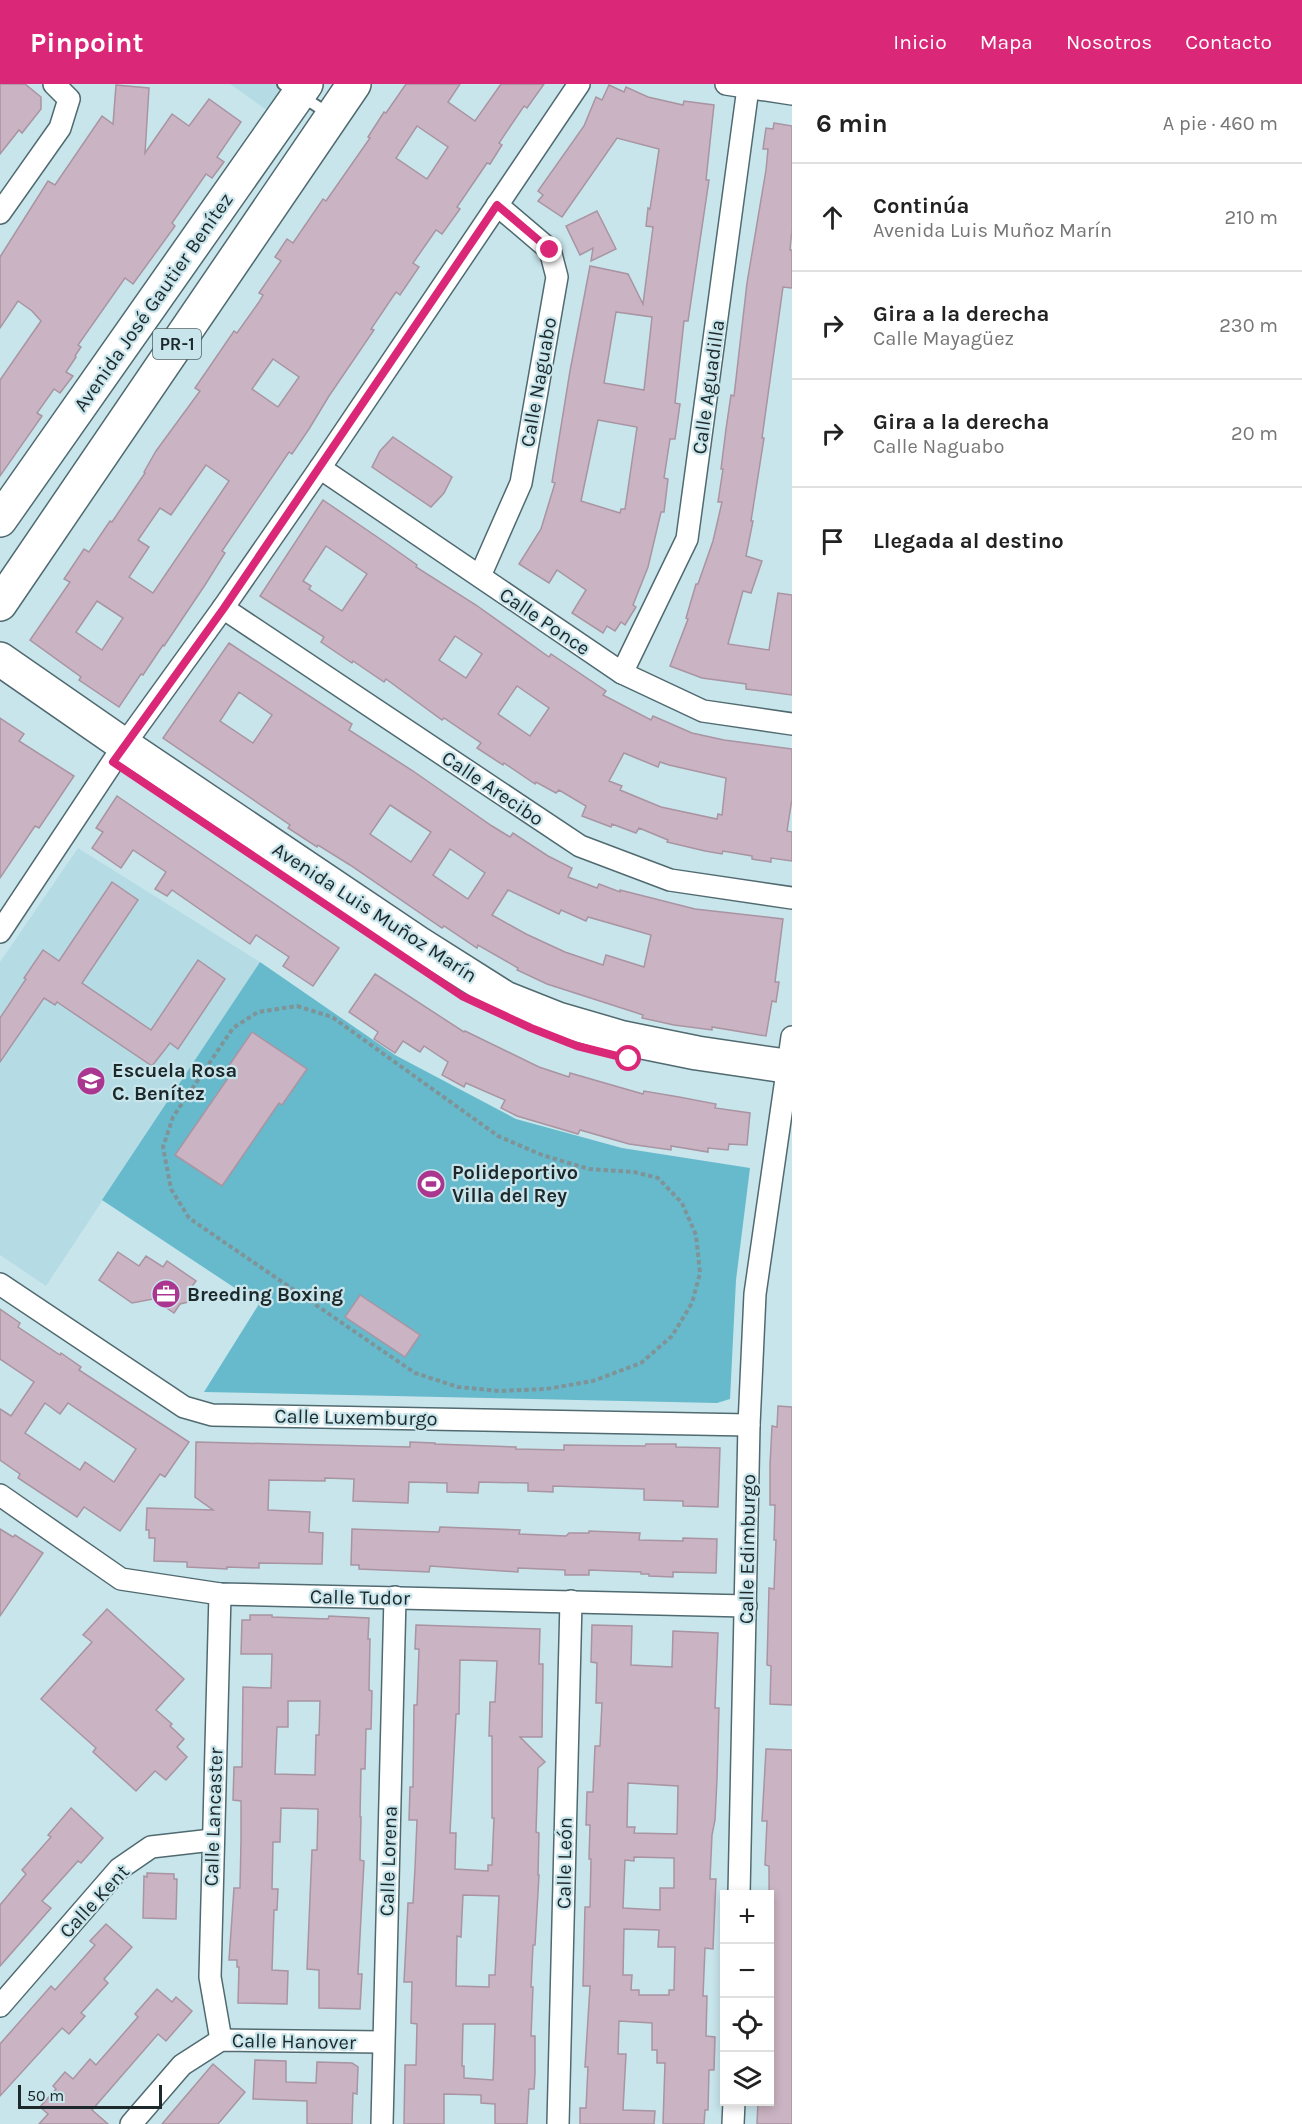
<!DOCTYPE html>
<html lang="es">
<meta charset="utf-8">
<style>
:root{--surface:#fff;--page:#f6f6f6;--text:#222;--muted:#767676;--line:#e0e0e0;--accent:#db2777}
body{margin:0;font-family:Karla,sans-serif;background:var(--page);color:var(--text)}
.controls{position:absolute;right:18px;bottom:18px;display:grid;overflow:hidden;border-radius:0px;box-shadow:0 3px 9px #0003}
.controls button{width:54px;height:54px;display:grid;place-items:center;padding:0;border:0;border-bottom:2px solid var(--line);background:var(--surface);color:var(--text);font:30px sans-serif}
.scale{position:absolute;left:18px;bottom:15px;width:144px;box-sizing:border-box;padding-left:6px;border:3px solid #1d282a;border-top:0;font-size:16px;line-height:21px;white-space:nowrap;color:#1d282a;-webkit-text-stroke:4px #c8e5ec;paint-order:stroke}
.stop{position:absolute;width:18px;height:18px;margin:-14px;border:4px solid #db2777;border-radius:50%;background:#fff}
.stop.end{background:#db2777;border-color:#fff;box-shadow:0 2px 6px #0008}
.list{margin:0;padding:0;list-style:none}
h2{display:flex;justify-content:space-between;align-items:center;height:78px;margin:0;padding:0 24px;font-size:26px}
h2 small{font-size:20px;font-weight:400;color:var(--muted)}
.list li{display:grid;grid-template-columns:39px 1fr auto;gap:18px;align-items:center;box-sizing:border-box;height:108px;padding:0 24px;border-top:2px solid var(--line)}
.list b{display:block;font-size:22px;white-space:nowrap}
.list p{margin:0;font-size:20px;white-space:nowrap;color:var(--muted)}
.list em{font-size:20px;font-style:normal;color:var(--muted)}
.icon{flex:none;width:33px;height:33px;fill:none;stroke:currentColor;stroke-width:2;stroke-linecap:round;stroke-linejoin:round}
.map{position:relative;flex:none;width:792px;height:2040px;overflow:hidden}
header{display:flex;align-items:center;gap:36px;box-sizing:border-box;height:84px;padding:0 30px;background:var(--accent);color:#fff}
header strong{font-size:28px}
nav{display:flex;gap:33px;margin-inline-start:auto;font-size:21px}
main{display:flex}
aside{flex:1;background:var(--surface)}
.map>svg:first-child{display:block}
.built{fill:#b5dce4}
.green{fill:#67bacc}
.building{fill:#cab3c2;stroke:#a994a2;stroke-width:1.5;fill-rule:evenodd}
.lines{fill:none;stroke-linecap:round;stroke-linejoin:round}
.lane-casing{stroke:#506a70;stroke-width:14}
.street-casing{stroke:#506a70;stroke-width:24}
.primary-casing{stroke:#506a70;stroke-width:36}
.path{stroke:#7f9499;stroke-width:4;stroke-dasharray:4.5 3;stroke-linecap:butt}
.lane{stroke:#fff;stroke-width:10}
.street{stroke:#fff;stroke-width:21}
.primary{stroke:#fff;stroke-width:33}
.route{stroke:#db2777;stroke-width:8}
.labels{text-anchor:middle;stroke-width:4.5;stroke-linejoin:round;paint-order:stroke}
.shield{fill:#c8e5ec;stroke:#506164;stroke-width:1.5}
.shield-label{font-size:18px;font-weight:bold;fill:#1d282a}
.street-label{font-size:20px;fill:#1d282a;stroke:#c8e5ec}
.poi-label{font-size:20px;font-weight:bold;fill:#1d282a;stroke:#c8e5ec;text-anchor:start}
</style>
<header>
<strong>Pinpoint</strong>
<nav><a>Inicio</a><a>Mapa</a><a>Nosotros</a><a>Contacto</a></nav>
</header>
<main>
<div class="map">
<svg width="792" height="2040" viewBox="0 0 792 2040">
<rect width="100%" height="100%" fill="#c8e5ec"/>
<!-- built -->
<g class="built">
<polygon points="230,0 297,0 275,32"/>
<polygon points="78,764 260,878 46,1202 0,1171 0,878"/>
</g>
<!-- green -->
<polygon class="green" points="260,878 395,971 516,1035 622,1064 750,1084 736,1196 730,1315 717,1319 204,1308 259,1220 102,1116"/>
<!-- building -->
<g class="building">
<polygon points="0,0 25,0 41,13 41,25 22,49 19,46 0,70"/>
<path d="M406 0H460L448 18 475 37 501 0H544L527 24 524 22 499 59 502 61 490 80 487 79 457 123 460 125 442 150 436 146 413 179 419 183 400 211 396 208 371 245 374 246 329 312 309 345 292 370 289 368 222 467 225 469 205 501 164 562 163 561 143 591 141 590 119 623 79 596 81 593 30 556 70 498 64 495 84 465 89 468 110 437 112 438 145 389 144 388 156 367 200 307 195 304 234 247 237 249 259 218 263 211 259 209 281 177 275 173 287 155 293 159 323 115 326 117 370 54 368 53 384 28 386 29ZM417 42 448 63 427 95 396 74ZM273 275 299 293 278 323 252 305ZM206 381 229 397 153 509 129 493 149 463 138 456 160 424 171 431ZM97 517 123 534 102 566 76 548Z"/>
<polygon points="116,1 149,4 145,69 172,30 189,42 209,15 241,38 217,73 224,78 212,94 206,90 172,139 175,142 133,200 125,194 78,261 81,263 75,272 76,273 66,288 73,292 60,309 54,305 37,329 42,332 0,392 0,296 41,237 32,227 18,217 0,244 0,173 48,97 55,101 102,32 113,40"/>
<path d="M609 1 624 8 626 3 648 13 683 21 684 17 714 21 706 96H709L688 237H684L675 319 680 320 675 355H670L664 394 668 395 664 428H661L648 483 633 521 636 523 625 541 621 538 615 547 607 542 603 549 572 529 586 506 557 486 549 499 519 480 541 445 555 399 552 398 570 287 590 182 628 190 643 220 653 143 646 142 648 124 650 125 659 65 617 54 562 133 538 117 543 111 538 107 584 42 596 13 602 16ZM616 228 652 233 644 306 604 299ZM598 336 637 343 625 425H621L620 429 581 417Z"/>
<polygon points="774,39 792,42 792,145 790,166 792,166 792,204 783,203 762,354 764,354 751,437 753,437 746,472 762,477 751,509 743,507 728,560 769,566 778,509 792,511 792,611 746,605 746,600 702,594 670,582 688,535 686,534 696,500 698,500 713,457 722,418 718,418 723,385 721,385 726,345 731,311 734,312 747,199 766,86 768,65 763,65 766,44 773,45"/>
<polygon points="597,127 616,165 591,177 593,164 580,171 566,142"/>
<polygon points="393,353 452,393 444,409 431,423 372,383 380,367"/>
<path d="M323 416 386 459 417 481 416 483 476 521 549 573 551 570 606 607 603 611 651 636 653 632 692 649 724 656 792 665V715L787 747 792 748V777L771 774V778L752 775V772L723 767 722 770 705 767 667 758 668 756 639 744 636 749 612 740 611 743 582 732 586 722 559 706 556 709 536 698 535 700 504 679 503 681 477 664 481 659 444 634 442 636 386 595 384 598 353 577 352 579 321 558 324 553 260 512ZM326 462 367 490 342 527 309 505 311 502 303 497ZM455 552 482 570 466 594 439 576ZM517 602 549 624 530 652 498 630ZM624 669 658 683 660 678 669 681 726 694 722 731 718 730 717 735 661 723 620 706 622 702 609 697Z"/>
<path d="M229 559 352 640 349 646 413 687 492 742 510 753 513 749 548 772 572 784 568 793 597 804 599 800 620 808V806L695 825 783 835 775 898H779L776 918 772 917 766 952 712 943V946L674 941 642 934 643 931 634 928 547 900 517 886 518 884 478 861 477 864 444 842 442 844 350 781 318 761 317 763 288 744 290 741 163 654ZM239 608 272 631 253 659 220 637ZM390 721 431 748 411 778 370 750ZM450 765 485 789 468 815 433 791ZM508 806 559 830 561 826 586 837 588 833 651 851 644 883 606 871 603 881 565 868 526 850 492 831Z"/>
<polygon points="0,634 24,650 19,657 74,692 39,744 35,742 0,794"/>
<polygon points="117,712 339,864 313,902 283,882 289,873 256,851 250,860 172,806 167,812 155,805 166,788 133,766 121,784 92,764 103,748 96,744"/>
<polygon points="112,798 138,816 82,899 151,946 198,876 225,895 178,965 170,959 152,982 57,918 55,921 44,914 0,978 0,934 26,895 24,894 43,866 59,877"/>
<polygon points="375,890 464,948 465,947 539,983 569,993 570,989 643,1010 644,1007 679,1013 716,1020 715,1024 750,1029 747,1061 729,1060 728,1066 708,1064 708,1068 671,1062 671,1066 629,1060 580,1046 578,1050 517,1032 501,1024 505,1016 466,999 464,1003 442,991 448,978 424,962 420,968 403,957 395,969 374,955 378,948 349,928"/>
<polygon points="252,948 307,985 282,1021 279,1019 222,1102 175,1071 233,987 228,983"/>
<polygon points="118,1168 139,1182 146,1172 163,1183 167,1177 196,1197 191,1204 193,1212 188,1218 180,1220 174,1229 153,1215 132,1219 99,1196"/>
<polygon points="360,1211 420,1251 405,1273 345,1233"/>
<path d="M0 1225 20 1239 18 1243 60 1271 61 1269 81 1283 79 1286 189 1358 165 1393 160 1390 120 1447 84 1423 77 1433 18 1394 20 1390 0 1376V1325L11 1332 34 1298 0 1275ZM45 1319 60 1330 68 1319 136 1365 114 1398 85 1378 80 1386 25 1349Z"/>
<polygon points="778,1322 792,1323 792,1621 770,1620 771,1582 767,1581 769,1504 774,1505 776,1456 774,1456 775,1421 770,1421 770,1381 772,1342 777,1343"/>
<polygon points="196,1358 410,1363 410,1358 435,1359 435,1360 516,1363 516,1365 564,1366 564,1361 645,1362 646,1360 676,1360 676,1363 720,1364 718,1423 683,1422 683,1417 644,1416 644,1405 553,1402 553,1408 528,1407 528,1399 479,1398 478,1409 447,1408 447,1399 409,1398 408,1419 353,1417 354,1395 325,1394 325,1397 269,1396 268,1426 310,1428 309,1448 323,1449 322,1480 259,1479 259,1484 227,1483 227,1485 187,1483 187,1478 154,1477 155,1454 149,1454 149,1446 146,1446 147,1424 213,1426 195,1413"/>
<polygon points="440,1443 520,1446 519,1450 566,1452 569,1449 589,1449 589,1447 640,1449 639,1456 683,1457 683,1454 717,1455 716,1489 673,1488 673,1493 649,1492 649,1490 641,1490 641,1488 589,1486 589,1491 565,1491 565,1486 518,1484 518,1488 430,1482 429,1488 359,1485 359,1481 351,1481 352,1445 439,1448"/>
<polygon points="0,1445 13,1453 15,1451 43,1469 0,1532"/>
<polygon points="107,1525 184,1595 156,1626 172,1640 170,1642 184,1655 177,1663 187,1673 166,1696 155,1687 136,1707 93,1668 96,1664 41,1615 92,1558 83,1551"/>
<path d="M250 1531H272V1533L328 1535 329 1532 369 1534 368 1555H370L369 1606 372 1607 371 1645H366L365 1685H361L360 1733H361L360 1776 364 1777 358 1890H362L360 1925 319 1924V1886L307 1885 312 1766H317L318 1725 281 1724 280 1758H273L272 1805H278L277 1826H274L272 1886 288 1887 287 1920 238 1919 239 1883H237V1876H229L234 1804H240L241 1757V1717L233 1716 234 1683H242L243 1603 271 1604 272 1570H241L242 1536H250ZM288 1617H320L319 1651H316L315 1691 275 1690 277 1643H288Z"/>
<path d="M416 1541 540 1545 539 1580H543L542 1653H520L545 1678 538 1684 536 1748 539 1749 538 1791H539L535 1861H533L531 1903H533L531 1952H535V1989L534 2005H529L527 2040H495V2020L481 2019V2011L444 2010V2040H404L405 1981H416L417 1940 411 1939 412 1898H404L408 1819H413L415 1784 417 1736H409L410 1703H413L414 1621H417L419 1565H415ZM460 1576 497 1577 495 1618H490L489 1652H492V1734H494L492 1781H488V1787L455 1785 456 1749H450L456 1630H459ZM463 1811 499 1812 495 1891H489V1903L456 1902 457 1852 461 1853ZM463 1940H495L493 1996 464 1994V1982H462Z"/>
<path d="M592 1541 632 1542 631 1581 672 1583 673 1547 718 1549 715 1624H719L717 1695 715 1736 712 1751 710 1795H716L715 1819 713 1865 705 1864 703 1912H707L706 1952 715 1953 714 1986H709L708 2026H705L704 2040H663L665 1979H657V1966H652V1939L619 1937 618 1970H626L623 2026 655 2027 654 2040H580V2024H586L588 1983H585L590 1902H583L585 1823H590L591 1775H589L590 1741H586L587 1708H593L595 1662H600L602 1619H596L597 1579 591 1578ZM628 1699 678 1702 677 1750 634 1749 635 1743H627ZM634 1773 674 1774V1804H660V1826L623 1824 625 1776 634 1777ZM624 1845 659 1846 658 1863H675L674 1906H669V1911H639V1906H631L632 1891H623Z"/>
<polygon points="766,1665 792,1666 792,2040 757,2040 758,2018 770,2018 769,1782 765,1781 767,1737 762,1737"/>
<polygon points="71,1724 103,1754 81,1779 78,1777 42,1817 51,1824 0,1882 0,1821 26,1790 22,1786 51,1753 48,1751"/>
<polygon points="147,1789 174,1790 174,1795 177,1795 176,1835 143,1834 144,1792 147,1793"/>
<polygon points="106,1840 132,1863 104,1895 108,1899 81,1929 85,1932 69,1950 62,1944 0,2012 0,1960 51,1902 55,1906 95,1861 90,1857"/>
<polygon points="157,1905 172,1918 176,1913 192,1927 166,1957 158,1950 92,2026 108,2040 39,2040 48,2030 40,2023 56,2005 53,2002 65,1988 73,1995 90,1975 96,1981 138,1933 135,1930"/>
<polygon points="255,1976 286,1977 286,1998 316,1999 317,1978 352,1979 358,1983 357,2010 353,2009 352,2040 307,2040 307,2017 253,2015"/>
<polygon points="213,1980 245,2008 218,2040 162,2040"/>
</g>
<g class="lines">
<!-- lane casing -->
<g class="lane-casing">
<polyline id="lane" points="283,0 329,30"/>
</g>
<!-- street casing -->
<g class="street-casing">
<g id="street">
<polyline points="726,0 792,10"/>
<polyline points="0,129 60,44 69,15 54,0"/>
<polyline points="320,384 622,589 703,627 792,640"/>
<polyline points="480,492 521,399 557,193 550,166 497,121"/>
<polyline points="223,524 580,762 670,796 792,814"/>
<polyline points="622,589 687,455 748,4"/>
<polyline points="0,848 124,661 223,524 320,384 579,0"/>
<polyline points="0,1200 184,1323 212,1331 749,1341"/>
<polyline points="0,1411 121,1495 220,1510 746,1522"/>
<polyline points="220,1510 210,1893 221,1956"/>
<polyline points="739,1810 749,1341 755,1210 792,953"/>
<polyline points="0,1922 119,1785 151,1763 212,1756"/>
<polyline points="131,2040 182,1981 221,1956 383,1958"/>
<polyline points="382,2040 395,1513"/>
<polyline points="558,2040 571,1517"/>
<polyline points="733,2040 734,2018"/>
</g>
</g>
<!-- primary casing -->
<g class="primary-casing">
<g id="primary">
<polyline points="0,436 306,0"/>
<polyline points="0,520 354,0"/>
<polyline points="0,575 124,661 418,859 505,914 558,935 623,954 697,969 792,983"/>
</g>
</g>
<!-- path -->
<polygon class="path" points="297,922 332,933 498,1052 542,1071 589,1085 634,1088 658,1094 682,1119 696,1151 700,1189 692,1219 672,1252 641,1279 593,1297 546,1305 499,1307 458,1303 415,1289 189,1134 171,1105 163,1063 173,1033 233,944 258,928"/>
<!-- lane -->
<use href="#lane" class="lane"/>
<!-- street -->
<use href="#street" class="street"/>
<!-- primary -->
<use href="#primary" class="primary"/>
</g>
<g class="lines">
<!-- route -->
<polyline class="route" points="550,166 497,121 224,524 113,678 462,912 531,944 577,962 629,975"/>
</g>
<!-- icons -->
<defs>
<g id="school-disc" transform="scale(1.5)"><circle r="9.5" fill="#aa368f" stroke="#c8e5ec"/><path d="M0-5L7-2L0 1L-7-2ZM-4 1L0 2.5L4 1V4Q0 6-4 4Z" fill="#fff"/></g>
<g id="stadium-disc" transform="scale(1.5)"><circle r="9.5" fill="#aa368f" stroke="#c8e5ec"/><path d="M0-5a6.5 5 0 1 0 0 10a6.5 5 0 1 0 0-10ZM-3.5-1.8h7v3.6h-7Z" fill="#fff"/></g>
<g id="office-disc" transform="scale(1.5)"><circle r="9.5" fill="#aa368f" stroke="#c8e5ec"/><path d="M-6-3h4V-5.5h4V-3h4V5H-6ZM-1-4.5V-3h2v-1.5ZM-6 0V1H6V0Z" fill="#fff"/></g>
</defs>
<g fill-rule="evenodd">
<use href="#school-disc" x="91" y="997"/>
<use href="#stadium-disc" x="431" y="1100"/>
<use href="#office-disc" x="166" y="1210"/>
</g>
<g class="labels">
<!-- shield labels -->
<rect class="shield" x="153" y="245" width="48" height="30" rx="4.5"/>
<g class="shield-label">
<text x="177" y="266">PR-1</text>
</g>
<!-- street labels -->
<g class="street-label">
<text transform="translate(153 218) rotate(-55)" y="7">Avenida José Gautier Benítez</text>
<text transform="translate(538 298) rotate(-80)" y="7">Calle Naguabo</text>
<text transform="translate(708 303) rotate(-82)" y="7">Calle Aguadilla</text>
<text transform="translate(545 537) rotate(34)" y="7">Calle Ponce</text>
<text transform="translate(493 704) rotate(34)" y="7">Calle Arecibo</text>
<text transform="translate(375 828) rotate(33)" y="7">Avenida Luis Muñoz Marín</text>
<text transform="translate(356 1333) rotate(1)" y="7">Calle Luxemburgo</text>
<text transform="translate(747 1465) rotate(-89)" y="7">Calle Edimburgo</text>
<text transform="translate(360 1513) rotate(1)" y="7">Calle Tudor</text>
<text transform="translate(213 1733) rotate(-88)" y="7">Calle Lancaster</text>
<text transform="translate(388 1777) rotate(-88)" y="7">Calle Lorena</text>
<text transform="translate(564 1779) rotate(-89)" y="7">Calle León</text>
<text transform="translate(94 1817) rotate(-47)" y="7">Calle Kent</text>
<text transform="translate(294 1957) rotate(1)" y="7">Calle Hanover</text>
</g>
<!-- poi labels -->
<g class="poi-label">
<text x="112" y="993">Escuela Rosa<tspan x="112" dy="23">C. Benítez</tspan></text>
<text x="452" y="1095">Polideportivo<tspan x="452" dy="23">Villa del Rey</tspan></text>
<text x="187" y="1217">Breeding Boxing</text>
</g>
</g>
</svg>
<div class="controls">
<button>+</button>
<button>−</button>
<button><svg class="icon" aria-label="locate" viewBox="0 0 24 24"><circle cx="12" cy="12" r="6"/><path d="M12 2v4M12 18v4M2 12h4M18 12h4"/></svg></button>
<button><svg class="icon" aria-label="layers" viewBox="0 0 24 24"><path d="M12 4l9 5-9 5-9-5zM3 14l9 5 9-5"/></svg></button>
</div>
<div class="scale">50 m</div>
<div class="stop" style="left:629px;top:975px"></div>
<div class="stop end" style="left:550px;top:166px"></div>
</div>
<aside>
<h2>6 min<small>A pie · 460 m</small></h2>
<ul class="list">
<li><svg class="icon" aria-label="ahead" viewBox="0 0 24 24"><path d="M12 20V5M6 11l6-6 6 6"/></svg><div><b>Continúa</b><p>Avenida Luis Muñoz Marín</p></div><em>210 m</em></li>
<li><svg class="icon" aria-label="right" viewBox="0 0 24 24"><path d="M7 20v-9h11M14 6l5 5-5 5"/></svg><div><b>Gira a la derecha</b><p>Calle Mayagüez</p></div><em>230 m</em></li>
<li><svg class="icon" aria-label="right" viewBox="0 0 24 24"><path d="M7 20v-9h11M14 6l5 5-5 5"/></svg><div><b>Gira a la derecha</b><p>Calle Naguabo</p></div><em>20 m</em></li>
<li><svg class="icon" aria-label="arrive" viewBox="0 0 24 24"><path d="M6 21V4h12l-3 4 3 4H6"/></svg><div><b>Llegada al destino</b></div></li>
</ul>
</aside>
</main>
